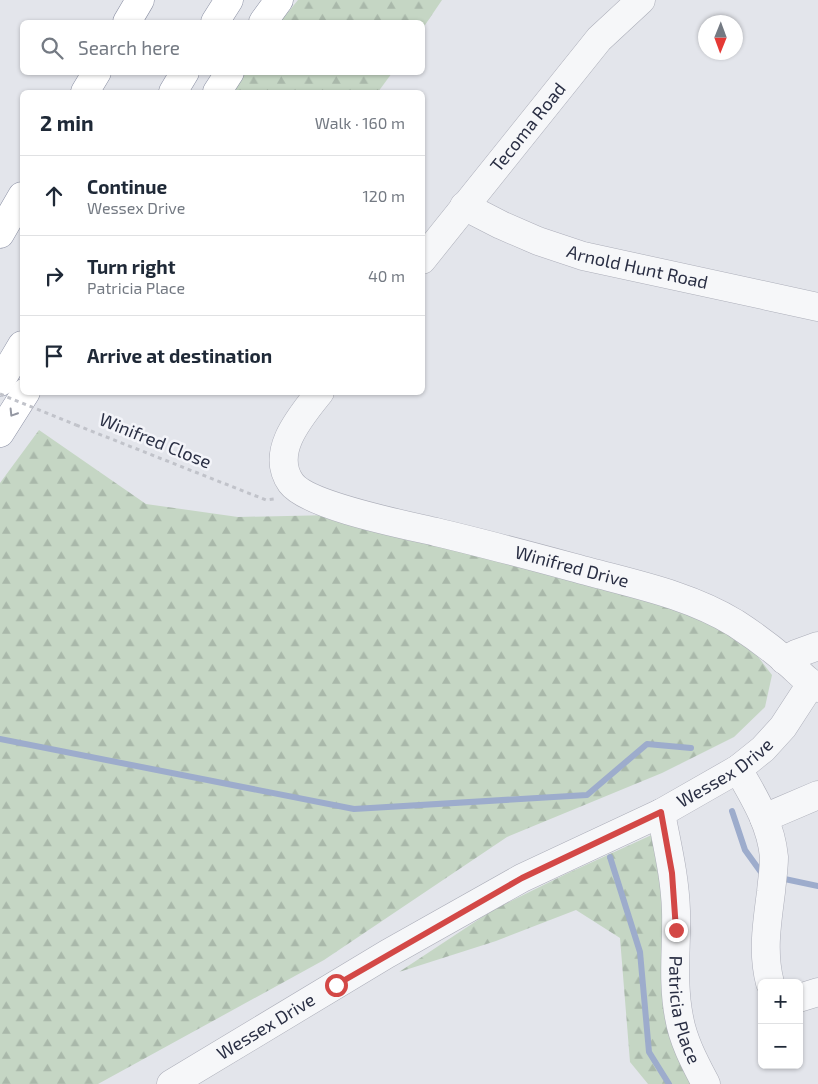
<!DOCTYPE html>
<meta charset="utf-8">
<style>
:root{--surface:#fff;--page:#f2f2f3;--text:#1f2937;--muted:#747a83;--line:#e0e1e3}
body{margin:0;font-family:"Exo 2",sans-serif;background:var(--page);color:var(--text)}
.controls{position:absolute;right:15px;bottom:15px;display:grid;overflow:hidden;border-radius:8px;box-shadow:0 1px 4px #0004}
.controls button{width:45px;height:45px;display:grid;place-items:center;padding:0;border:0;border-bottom:1px solid var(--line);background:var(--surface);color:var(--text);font:25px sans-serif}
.compass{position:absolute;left:698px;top:15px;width:45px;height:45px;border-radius:50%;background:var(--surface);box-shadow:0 1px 4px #0004;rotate:181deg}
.stop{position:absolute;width:15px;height:15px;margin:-11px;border:4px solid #d34846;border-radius:50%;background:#fff}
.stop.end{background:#d34846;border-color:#fff;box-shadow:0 1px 5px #0008}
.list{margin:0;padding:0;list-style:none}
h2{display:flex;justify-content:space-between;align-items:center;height:65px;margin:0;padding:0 20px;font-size:21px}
h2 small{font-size:16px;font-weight:400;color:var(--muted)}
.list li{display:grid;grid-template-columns:32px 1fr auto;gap:15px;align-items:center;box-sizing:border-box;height:80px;padding:0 20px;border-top:1px solid var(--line)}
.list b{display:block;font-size:19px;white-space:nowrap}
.list p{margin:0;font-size:16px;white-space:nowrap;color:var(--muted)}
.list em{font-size:16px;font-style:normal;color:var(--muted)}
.icon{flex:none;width:28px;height:28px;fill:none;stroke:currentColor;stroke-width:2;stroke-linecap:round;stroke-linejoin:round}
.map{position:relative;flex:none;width:818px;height:1084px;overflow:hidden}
.search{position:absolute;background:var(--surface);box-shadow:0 1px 4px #0004;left:20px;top:20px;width:405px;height:55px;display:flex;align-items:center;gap:12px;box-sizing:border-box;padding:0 18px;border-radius:8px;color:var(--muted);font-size:19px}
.panel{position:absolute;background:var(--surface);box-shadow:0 1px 4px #0004;left:20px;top:90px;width:405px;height:305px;border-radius:8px}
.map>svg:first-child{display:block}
.forest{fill:url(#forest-firs)}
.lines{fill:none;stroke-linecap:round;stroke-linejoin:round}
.stream{stroke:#9daccc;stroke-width:6}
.minor-casing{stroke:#acaeb9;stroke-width:29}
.highway-casing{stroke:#8a8fa3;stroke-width:29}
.path{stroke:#c1c3ca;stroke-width:3;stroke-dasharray:4 4;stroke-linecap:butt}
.minor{stroke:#f6f7f9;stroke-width:28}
.highway{stroke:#fff;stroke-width:28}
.path-bridge{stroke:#c1c3ca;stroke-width:3;stroke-dasharray:4 4;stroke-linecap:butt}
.oneway{stroke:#9497a2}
.route{stroke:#d34846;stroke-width:6}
.labels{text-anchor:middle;stroke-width:5;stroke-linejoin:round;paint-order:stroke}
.street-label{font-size:18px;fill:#2a2f44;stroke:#f3f4f9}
</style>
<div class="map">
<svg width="818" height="1084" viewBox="0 0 818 1084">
<defs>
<pattern id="forest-firs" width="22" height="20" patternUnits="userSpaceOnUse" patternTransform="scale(1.25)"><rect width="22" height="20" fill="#c5d6c4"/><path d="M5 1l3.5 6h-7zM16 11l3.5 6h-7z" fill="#a9b8aa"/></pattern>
</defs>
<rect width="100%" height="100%" fill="#e3e5eb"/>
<!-- forest -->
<g class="forest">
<polygon points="298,0 442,0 423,28 422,22 280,22"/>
<polygon points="245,73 392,73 378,92 231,92"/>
<polygon points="39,430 146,504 238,517 332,515 692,612 752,649 772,675 765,707 734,737 662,773 507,837 324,960 98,1084 0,1084 0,483"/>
<polygon points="656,833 695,1084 648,1084 630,1062 620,938 576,910 496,941 399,972 493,910 566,874"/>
</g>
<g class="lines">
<!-- stream -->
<g class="stream">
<polyline points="0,739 354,809 587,795 647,744 691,748"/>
<polyline points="732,811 745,850 763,875 765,875"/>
<polyline points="610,857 640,952 649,1052 669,1084"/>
<polyline points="780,878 818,886"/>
</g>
<!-- minor casing -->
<g class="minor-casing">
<g id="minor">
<path id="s1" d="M464 206 501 225 538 241 583 256 818 307"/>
<path id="s2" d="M422 260 599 39 641 0"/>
<path id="s3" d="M320 392C301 416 269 452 291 483 308 506 406 525 436 532 487 544 538 558 590 572 639 585 691 596 735 623 752 634 771 648 786 661 797 670 806 681 818 688"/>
<polyline points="784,660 796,654 818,646"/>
<path d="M738 769C754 797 771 824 774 857 774 869 772 880 771 892 767 923 762 952 770 983"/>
<path id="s4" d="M661 813C667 845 675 877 676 911 677 946 672 982 679 1017 683 1041 695 1063 706 1084"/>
<polyline points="764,818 818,795"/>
<polyline points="799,998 818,992"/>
<path id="s5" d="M171 1084 387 954 522 878 661 813 738 769 763 749 783 727 811 684"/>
</g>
</g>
<!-- highway casing -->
<g class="highway-casing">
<g id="highway">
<polyline points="127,22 140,0"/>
<polyline points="215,22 229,0"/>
<polyline points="263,22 279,0"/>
<polyline points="85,92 97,72"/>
<polyline points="173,92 185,72"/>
<polyline points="217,92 230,72"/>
<polyline points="0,234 22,196"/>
<polyline points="0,382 22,345"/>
<polyline points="0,433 26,392"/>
</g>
</g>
<!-- path -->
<polyline class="path" points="76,425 266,500 274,499"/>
<!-- minor -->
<use href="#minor" class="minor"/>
<!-- highway -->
<use href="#highway" class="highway"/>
<!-- path-bridge -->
<polyline class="path-bridge" points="0,394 76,425"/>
</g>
<!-- one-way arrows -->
<defs><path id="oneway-chevron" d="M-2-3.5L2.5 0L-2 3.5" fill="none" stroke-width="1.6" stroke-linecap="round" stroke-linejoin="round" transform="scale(1.25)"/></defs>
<use class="oneway" href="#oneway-chevron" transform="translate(13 413) rotate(122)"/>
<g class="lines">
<!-- route -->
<polyline class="route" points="336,985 522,878 661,812 672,873 676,930"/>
</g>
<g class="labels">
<!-- street labels -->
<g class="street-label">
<text dy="6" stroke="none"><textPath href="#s2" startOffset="170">Tecoma Road</textPath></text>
<text dy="6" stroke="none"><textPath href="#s1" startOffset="185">Arnold Hunt Road</textPath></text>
<text transform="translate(155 441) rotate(22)" y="6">Winifred Close</text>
<text dy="6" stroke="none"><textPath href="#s3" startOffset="398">Winifred Drive</textPath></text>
<text dy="6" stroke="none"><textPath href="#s5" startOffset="636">Wessex Drive</textPath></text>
<text dy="6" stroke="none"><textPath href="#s4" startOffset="199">Patricia Place</textPath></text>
<text dy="6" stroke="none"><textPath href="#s5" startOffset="111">Wessex Drive</textPath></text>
</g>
</g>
</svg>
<div class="controls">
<button>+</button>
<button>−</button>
</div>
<svg class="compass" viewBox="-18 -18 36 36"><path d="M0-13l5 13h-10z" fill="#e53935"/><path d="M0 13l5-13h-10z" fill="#747a83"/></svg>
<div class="stop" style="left:336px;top:985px"></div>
<div class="stop end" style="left:676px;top:930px"></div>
<div class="search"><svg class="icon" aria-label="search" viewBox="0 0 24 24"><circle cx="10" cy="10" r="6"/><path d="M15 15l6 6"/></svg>Search here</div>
<section class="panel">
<h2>2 min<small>Walk · 160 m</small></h2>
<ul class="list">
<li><svg class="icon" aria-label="ahead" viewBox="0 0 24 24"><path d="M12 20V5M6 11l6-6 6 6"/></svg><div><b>Continue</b><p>Wessex Drive</p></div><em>120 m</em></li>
<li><svg class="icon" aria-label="right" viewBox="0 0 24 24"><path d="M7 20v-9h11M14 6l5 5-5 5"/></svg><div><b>Turn right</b><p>Patricia Place</p></div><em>40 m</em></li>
<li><svg class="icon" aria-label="arrive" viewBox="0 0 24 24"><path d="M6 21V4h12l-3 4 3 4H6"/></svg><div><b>Arrive at destination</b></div></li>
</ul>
</section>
</div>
